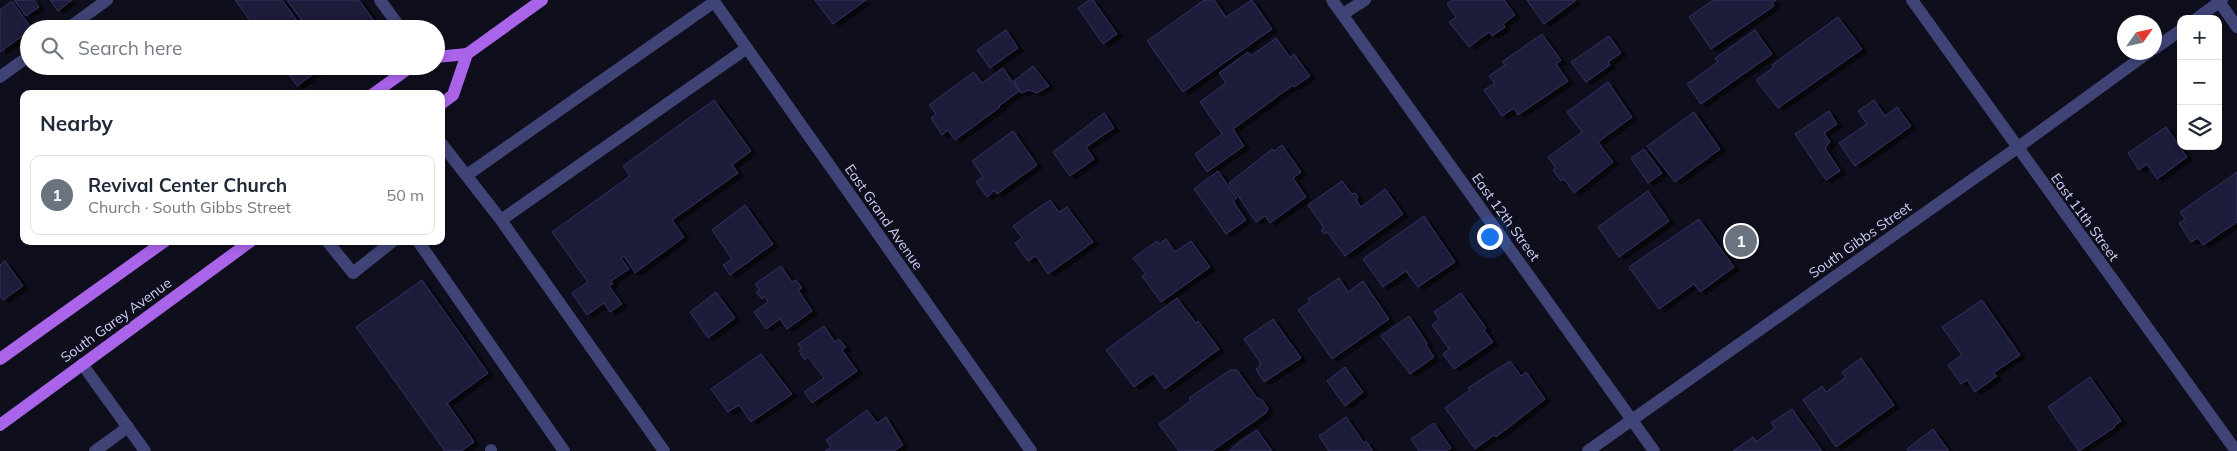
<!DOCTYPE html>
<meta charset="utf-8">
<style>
:root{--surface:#fff;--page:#f2f2f3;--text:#1f2937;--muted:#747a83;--line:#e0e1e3;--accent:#1e777e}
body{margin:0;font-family:Mulish,sans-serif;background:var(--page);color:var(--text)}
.controls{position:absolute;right:15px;top:15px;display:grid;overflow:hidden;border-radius:10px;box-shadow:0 2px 8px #0003}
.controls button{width:45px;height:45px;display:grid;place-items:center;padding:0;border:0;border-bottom:1px solid var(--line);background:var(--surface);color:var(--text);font:25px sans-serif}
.compass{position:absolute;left:2117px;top:15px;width:45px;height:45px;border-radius:50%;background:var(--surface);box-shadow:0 2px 8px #0003;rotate:56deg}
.you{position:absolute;left:1489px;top:236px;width:18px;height:18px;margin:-12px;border:4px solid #fff;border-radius:50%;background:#1a73e8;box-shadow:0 0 0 8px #1a73e833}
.badge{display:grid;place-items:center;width:32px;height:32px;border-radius:50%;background:var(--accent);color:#fff;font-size:16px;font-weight:700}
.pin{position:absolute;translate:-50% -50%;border:2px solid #fff;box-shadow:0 1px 5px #0006}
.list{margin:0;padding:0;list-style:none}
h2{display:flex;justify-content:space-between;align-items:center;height:65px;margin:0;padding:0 20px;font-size:21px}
h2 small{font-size:16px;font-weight:400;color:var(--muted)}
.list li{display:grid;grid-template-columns:32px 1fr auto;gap:15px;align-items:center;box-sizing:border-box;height:80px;margin:0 10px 10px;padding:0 10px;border:1px solid var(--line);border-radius:10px}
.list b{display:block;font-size:19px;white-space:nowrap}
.list p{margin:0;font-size:16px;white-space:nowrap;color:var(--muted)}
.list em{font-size:16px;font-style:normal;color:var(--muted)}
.icon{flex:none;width:28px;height:28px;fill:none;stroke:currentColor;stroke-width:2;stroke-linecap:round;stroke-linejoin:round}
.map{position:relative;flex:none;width:2237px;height:451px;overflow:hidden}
.search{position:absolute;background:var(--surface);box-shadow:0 2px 8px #0003;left:20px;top:20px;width:425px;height:55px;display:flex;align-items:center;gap:12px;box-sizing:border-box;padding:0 18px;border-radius:28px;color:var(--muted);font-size:19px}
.panel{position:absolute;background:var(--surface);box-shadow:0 2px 8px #0003;left:20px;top:90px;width:425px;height:155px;border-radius:10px}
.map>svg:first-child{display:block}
.building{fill:#1f1c3a;stroke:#363163;filter:url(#shadow)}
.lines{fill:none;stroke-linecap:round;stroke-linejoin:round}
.minor{stroke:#3f4375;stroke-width:12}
.major{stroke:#a964ea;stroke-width:12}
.labels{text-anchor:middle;stroke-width:5;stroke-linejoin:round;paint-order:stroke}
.street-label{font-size:14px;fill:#cfcff9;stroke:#0f0e1c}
</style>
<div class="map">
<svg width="2237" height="451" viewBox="0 0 2237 451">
<defs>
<filter id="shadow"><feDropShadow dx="5.5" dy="3" stdDeviation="0" flood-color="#0009"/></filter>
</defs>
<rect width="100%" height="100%" fill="#0f0e1c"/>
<!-- building -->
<g class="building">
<polygon points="14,0 34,0 39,7 26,16"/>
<polygon points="50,0 72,0 58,11"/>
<polygon points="235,0 282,0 303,29 256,29"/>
<polygon points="287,0 359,0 379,28 308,29"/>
<polygon points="815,0 866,0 833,24"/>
<polygon points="1089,0 1093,0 1117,34 1103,44 1078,8"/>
<polygon points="1204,0 1214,0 1226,17 1252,0 1272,29 1183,92 1147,41"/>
<polygon points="1452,0 1504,0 1515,15 1503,24 1505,27 1492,36 1489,32 1469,47 1449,22 1456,17 1447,4"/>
<polygon points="1527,0 1575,0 1575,1 1544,24"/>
<polygon points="1713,0 1776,0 1772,3 1774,6 1711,49 1689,17"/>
<polygon points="12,1 32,29 29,29 29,31 0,52 0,10"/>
<polygon points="1838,17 1862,49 1778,108 1756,80 1774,67 1772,65"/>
<polygon points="1006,30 1018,48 990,68 977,50"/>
<polygon points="1755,30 1772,54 1701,104 1687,84 1718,62 1715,58"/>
<polygon points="1542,34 1561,60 1556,64 1568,81 1518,115 1514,108 1502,116 1484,90 1495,83 1489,76 1505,65 1502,62"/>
<polygon points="1609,36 1621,53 1608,62 1610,65 1586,82 1571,62"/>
<polygon points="1276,38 1290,57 1294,54 1310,76 1294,87 1293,85 1233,129 1244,146 1207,172 1195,154 1222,134 1200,102 1226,83 1219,73 1248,52 1251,56"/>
<polygon points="283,66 324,66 297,86"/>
<polygon points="1033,66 1049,86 1037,93 1029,90 1021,93 1014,81"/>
<polygon points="1003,68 1019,91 999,106 1000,107 955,140 948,130 942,135 931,118 936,114 929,105 974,72 982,83"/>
<polygon points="1608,82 1632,117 1598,142 1613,162 1574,193 1564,179 1561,181 1553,170 1556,168 1548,157 1582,132 1567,112"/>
<polygon points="714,100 751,151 732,165 738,173 672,220 684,237 635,273 624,256 621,258 629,269 611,281 613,284 609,286 622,304 610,312 604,303 587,315 572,293 588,282 552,232 630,176 623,166"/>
<polygon points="1874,100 1885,116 1897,107 1911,126 1855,166 1839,143 1867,124 1858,111"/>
<polygon points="1829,111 1837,124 1824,133 1830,142 1825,148 1840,171 1826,180 1795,134"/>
<polygon points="1694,112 1720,149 1675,182 1647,146"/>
<polygon points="1104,113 1114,128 1086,147 1094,159 1070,176 1053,152"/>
<polygon points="2166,127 2187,157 2157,179 2147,164 2139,170 2128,153"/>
<polygon points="1013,131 1037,165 997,194 994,191 987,197 976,182 983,177 972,161"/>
<polygon points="1282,145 1301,172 1293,178 1306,197 1270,223 1265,216 1256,222 1229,183 1272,149 1274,151"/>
<polygon points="1644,149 1662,173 1648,183 1631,158"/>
<polygon points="1218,171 1237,198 1233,201 1246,220 1226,234 1194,189"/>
<polygon points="2237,172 2237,222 2203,245 2198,238 2191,242 2179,223 2185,219 2180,212"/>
<polygon points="1342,181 1352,194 1355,193 1358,198 1356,200 1361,207 1385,189 1403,214 1345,256 1327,232 1324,234 1321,230 1324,228 1308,205"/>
<polygon points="1648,191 1669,221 1619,257 1598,227"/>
<polygon points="1050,200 1059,212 1067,207 1093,242 1048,274 1036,256 1028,261 1015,243 1022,238 1013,226"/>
<polygon points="745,205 773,244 730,275 723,265 732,259 712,230"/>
<polygon points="1424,216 1455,262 1418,287 1406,271 1383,287 1363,259"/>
<polygon points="1699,219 1734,267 1700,292 1694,284 1659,309 1629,267"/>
<polygon points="1166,239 1175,252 1191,241 1210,267 1161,302 1142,276 1146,274 1133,258 1157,241 1159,244"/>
<polygon points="5,261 23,286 3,300 0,296 0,265"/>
<polygon points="781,266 792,282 796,280 802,288 798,290 812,311 787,329 780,319 766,329 754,312 768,302 764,296 762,299 756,292 760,290 755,284"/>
<polygon points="1339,278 1348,292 1363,281 1389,319 1332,359 1298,310 1310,302 1308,299"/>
<polygon points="422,280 488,373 447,403 474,442 461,451 445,451 356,327"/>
<polygon points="716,292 735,318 708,338 690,312"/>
<polygon points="1461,293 1486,328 1484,330 1493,342 1454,369 1443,354 1449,349 1432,325 1439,319 1434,312"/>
<polygon points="1177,298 1196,323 1198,321 1219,349 1165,389 1153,373 1134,387 1106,350"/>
<polygon points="1982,300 2020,355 1993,373 1997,376 1975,392 1967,380 1961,384 1948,365 1962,355 1942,327"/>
<polygon points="1409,316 1427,343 1426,345 1434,357 1410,374 1381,336"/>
<polygon points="1273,319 1301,358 1264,382 1256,369 1260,366 1260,362 1244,339"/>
<polygon points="824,326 835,342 839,339 846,347 842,350 857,371 812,403 804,392 824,378 808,357 805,360 799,351 802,349 798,344"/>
<polygon points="761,354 792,394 751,422 739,405 728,412 711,389"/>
<polygon points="1861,358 1894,405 1836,447 1803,400 1822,386 1826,392 1846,377 1842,372"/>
<polygon points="1510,361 1521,376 1526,372 1545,399 1496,437 1494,435 1475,449 1445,408 1470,390 1468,388"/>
<polygon points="1345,367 1363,392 1345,406 1327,381"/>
<polygon points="1230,370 1237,370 1257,398 1262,400 1268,408 1266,413 1212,451 1179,451 1159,424 1191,401 1189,398"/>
<polygon points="2090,377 2121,421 2114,426 2115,427 2079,451 2048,407"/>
<polygon points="1792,409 1822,451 1733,451 1753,437 1756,442 1775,428 1771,423"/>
<polygon points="867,410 877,423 886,417 903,445 894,451 825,451 831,447 826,440"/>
<polygon points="1346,417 1364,443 1366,441 1373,451 1329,451 1319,436"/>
<polygon points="1434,423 1451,448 1446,451 1419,451 1411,439"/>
<polygon points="1933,429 1949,451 1908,451 1907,449"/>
<polygon points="1257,430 1272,451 1229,451 1242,440"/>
</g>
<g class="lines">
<!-- minor -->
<g class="minor">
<polyline points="380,0 401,29"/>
<polyline points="713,0 1031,451"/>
<polyline points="1332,0 1654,451"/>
<polyline points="1912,0 2236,451"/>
<polyline points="2218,0 2237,27"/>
<polyline points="1343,14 1365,0"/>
<polyline points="2196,19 2222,0"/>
<polyline points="67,29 107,0"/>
<polyline points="2154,49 2181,30"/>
<polyline points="0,77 29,56"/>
<polyline points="441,143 501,220 664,451"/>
<polyline points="467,175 714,2"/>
<polyline points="501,220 747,48"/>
<polyline points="327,241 353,273 393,241"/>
<polyline points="418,241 564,451"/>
<polyline points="82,364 145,451"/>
<polyline points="491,450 491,451"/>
<polyline points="95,451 128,427"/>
<polyline points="1588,451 2017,148 2149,52"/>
</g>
<!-- major -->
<g class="major">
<polyline points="436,57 467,54 542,0"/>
<polyline points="373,94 412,66"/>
<polyline points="441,104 453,95 467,54"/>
<polyline points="0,359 165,241"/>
<polyline points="0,425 251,241"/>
</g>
</g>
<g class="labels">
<!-- street labels -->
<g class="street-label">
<text transform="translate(884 217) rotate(55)" y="5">East Grand Avenue</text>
<text transform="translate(1506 217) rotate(54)" y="5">East 12th Street</text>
<text transform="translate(2085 217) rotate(54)" y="5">East 11th Street</text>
<text transform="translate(1860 240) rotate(-35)" y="5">South Gibbs Street</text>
<text transform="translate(116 320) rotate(-36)" y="5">South Garey Avenue</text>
</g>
</g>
</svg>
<div class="controls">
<button>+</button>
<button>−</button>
<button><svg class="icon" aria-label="layers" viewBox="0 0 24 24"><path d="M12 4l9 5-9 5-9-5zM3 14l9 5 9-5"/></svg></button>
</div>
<svg class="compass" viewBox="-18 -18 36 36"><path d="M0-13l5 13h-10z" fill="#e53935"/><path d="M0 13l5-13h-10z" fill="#747a83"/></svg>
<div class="you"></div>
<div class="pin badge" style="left:1741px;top:241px;background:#6b7280">1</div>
<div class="search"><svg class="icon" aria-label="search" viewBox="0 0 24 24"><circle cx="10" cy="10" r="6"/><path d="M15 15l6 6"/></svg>Search here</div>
<section class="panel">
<h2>Nearby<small></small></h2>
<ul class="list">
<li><span class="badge" style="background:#6b7280">1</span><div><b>Revival Center Church</b><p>Church · South Gibbs Street</p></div><em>50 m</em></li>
</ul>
</section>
</div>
